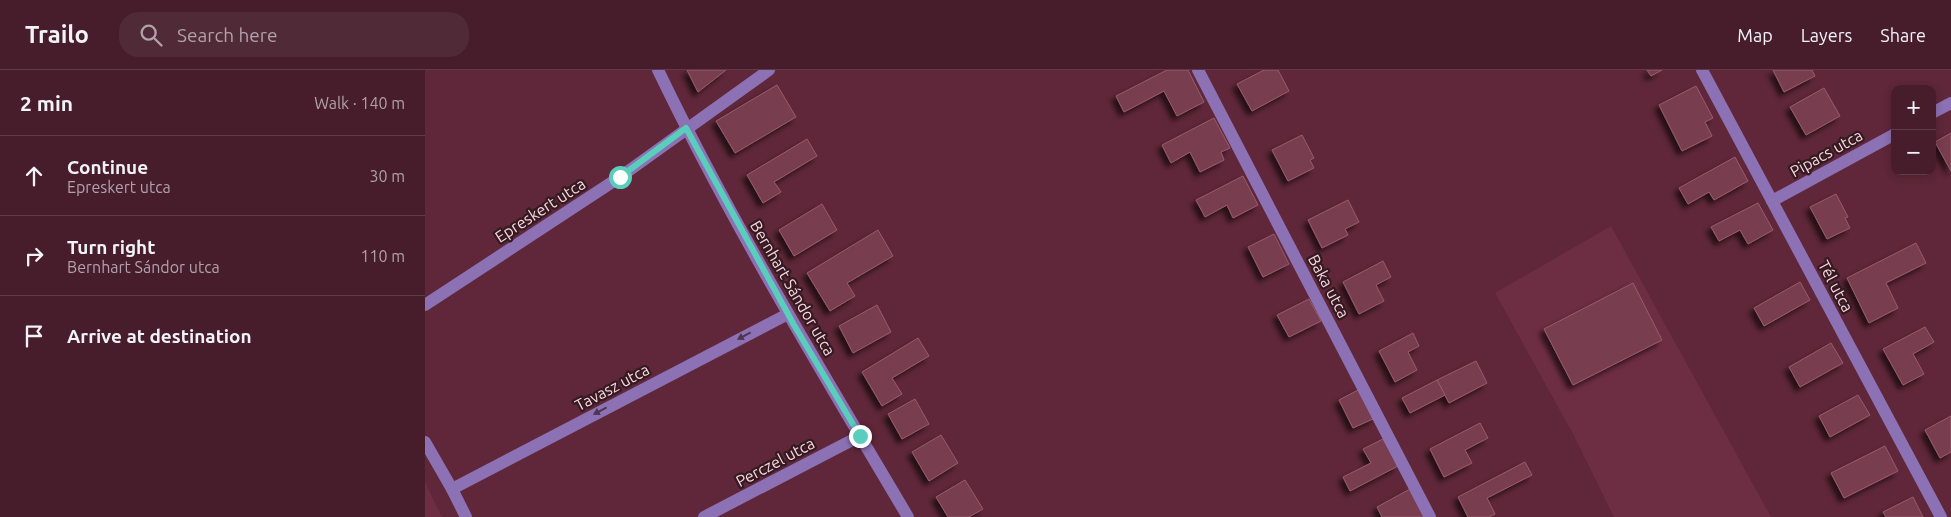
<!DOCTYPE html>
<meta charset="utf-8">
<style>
:root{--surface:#471d2b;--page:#512a37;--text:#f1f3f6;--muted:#b0a2a9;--line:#5f3b47}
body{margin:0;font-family:Ubuntu,sans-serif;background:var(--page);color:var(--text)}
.controls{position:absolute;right:15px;top:15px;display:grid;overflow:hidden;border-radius:10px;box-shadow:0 2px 8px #0003}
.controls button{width:45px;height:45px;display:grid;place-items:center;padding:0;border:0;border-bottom:1px solid var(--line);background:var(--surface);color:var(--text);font:25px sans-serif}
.stop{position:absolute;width:15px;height:15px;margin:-11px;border:4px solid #5acebc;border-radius:50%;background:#fff}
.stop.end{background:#5acebc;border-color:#fff;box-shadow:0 1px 5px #0008}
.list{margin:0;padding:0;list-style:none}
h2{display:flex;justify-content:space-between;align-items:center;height:65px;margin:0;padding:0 20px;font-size:21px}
h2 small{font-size:16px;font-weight:400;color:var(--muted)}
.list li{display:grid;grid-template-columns:32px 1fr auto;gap:15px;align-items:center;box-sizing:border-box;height:80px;padding:0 20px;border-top:1px solid var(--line)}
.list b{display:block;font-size:19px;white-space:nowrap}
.list p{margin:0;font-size:16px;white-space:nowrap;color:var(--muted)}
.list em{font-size:16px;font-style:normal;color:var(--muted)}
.icon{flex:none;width:28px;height:28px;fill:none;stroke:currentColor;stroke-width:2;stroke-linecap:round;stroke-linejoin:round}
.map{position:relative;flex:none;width:1526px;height:447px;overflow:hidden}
header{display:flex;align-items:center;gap:30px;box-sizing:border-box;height:70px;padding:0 25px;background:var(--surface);border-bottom:1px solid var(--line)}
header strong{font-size:24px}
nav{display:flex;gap:28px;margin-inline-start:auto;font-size:18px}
.search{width:350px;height:45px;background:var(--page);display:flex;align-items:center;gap:12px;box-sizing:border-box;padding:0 18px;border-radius:20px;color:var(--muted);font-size:19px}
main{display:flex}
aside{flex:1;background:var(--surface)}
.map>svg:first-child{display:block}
.built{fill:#6d2d42}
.building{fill:#783d4f;stroke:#995b6d;filter:url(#shadow)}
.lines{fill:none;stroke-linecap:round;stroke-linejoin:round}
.minor{stroke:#8c71b4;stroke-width:12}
.oneway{fill:#4e344e}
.route{stroke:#5acebc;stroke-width:6}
.labels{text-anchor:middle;stroke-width:4.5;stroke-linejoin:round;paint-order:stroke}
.street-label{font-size:16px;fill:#fad6df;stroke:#341a22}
</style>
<header>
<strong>Trailo</strong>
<div class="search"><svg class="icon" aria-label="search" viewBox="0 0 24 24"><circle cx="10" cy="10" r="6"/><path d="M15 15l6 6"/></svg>Search here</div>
<nav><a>Map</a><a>Layers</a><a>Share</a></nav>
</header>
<main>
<aside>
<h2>2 min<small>Walk · 140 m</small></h2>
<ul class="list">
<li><svg class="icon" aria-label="ahead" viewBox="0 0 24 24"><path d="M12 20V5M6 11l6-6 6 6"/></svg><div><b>Continue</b><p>Epreskert utca</p></div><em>30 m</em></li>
<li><svg class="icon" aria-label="right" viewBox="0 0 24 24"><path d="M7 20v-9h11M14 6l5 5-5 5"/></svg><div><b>Turn right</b><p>Bernhart Sándor utca</p></div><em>110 m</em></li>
<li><svg class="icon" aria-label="arrive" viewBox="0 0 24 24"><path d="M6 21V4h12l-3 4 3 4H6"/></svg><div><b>Arrive at destination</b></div></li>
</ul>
</aside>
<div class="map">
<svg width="1526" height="447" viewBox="0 0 1526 447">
<defs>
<filter id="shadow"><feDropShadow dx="-4.5" dy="4.5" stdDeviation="2.5" flood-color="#0009"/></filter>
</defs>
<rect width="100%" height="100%" fill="#5f2739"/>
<!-- built -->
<g class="built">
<polygon points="1186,156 1346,447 1189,447 1148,364 1070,223"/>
<polygon points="0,412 17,447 0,447"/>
</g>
<!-- building -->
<g class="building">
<polygon points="262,0 301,0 273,22"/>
<polygon points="742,0 763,0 779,32 752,46 739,21 699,42 691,26"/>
<polygon points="839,0 853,0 864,21 827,41 812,14"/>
<polygon points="1222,0 1237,0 1226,6"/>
<polygon points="1348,0 1387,0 1390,6 1359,22"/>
<polygon points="352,15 371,47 310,83 291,51"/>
<polygon points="1271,16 1288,48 1280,52 1287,66 1257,81 1234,35"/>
<polygon points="1399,18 1415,46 1381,65 1365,37"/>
<polygon points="789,48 805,78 796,82 799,90 775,102 765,82 746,93 737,75"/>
<polygon points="1526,63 1526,101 1510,72"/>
<polygon points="877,65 889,88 885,90 889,98 863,111 847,80"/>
<polygon points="382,69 392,86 349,112 356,122 338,133 322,105"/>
<polygon points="1310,87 1323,111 1289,130 1284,122 1263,134 1254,118"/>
<polygon points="818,106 833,135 808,148 802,135 780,147 771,130"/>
<polygon points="1411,124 1423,147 1420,148 1425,158 1402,169 1385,137"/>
<polygon points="923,130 934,152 920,159 923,165 897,178 883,150"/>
<polygon points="1333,133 1348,160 1323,174 1315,160 1294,171 1286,157"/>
<polygon points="397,134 412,160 369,186 354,160"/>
<polygon points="453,160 468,186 422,213 430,226 405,241 382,203"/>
<polygon points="849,164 864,194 838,207 823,177"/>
<polygon points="1491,173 1501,193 1461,213 1473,238 1444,253 1422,208"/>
<polygon points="958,191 966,207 951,215 959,231 934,244 918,212"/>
<polygon points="1375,212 1385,230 1339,256 1329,238"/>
<polygon points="1208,213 1237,270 1148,315 1119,259"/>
<polygon points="884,229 896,251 864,267 852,245"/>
<polygon points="452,235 466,262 428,283 414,256"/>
<polygon points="1500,257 1509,272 1488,284 1499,304 1478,315 1458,279"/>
<polygon points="988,263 994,276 983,282 992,300 970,312 954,281"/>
<polygon points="493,268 504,286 467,308 477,324 457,336 437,302"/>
<polygon points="1406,273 1418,293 1375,317 1364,297"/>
<polygon points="1051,291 1062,313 1024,333 1012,310"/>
<polygon points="1012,310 1020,325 985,343 977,328"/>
<polygon points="935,319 950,348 928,358 914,330"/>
<polygon points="1433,325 1445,345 1405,367 1394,346"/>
<polygon points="490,329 504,354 477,369 463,344"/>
<polygon points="1526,346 1526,382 1515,388 1500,360"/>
<polygon points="1055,353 1063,368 1040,380 1047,393 1019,407 1005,379"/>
<polygon points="516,365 533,393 504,411 487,382"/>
<polygon points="958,369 973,396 925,421 918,407 946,393 938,379"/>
<polygon points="1460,376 1473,401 1419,428 1406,403"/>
<polygon points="1100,392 1107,405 1062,428 1070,444 1064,447 1043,447 1033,427"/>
<polygon points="540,410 558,439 544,447 523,447 511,427"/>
<polygon points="985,419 999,447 957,447 952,437"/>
<polygon points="1488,427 1498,447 1461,447 1458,442"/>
</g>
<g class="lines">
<!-- minor -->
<g class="minor">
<path d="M233 0C307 154 396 300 483 447"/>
<polyline points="773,0 1005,447"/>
<polyline points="1277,0 1516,447"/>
<polyline points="1507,43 1526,33"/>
<polyline points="1347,131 1470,64"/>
<polyline points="0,235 195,107 344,0"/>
<polyline points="0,372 27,419 41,447"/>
<polyline points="27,419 363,244"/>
<polyline points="279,447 435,366"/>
</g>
</g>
<!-- one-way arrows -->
<defs><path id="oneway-solid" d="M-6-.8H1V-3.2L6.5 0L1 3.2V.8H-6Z" transform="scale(1.25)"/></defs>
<g class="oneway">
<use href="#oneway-solid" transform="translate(319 266) rotate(152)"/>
<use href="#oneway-solid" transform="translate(175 341) rotate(152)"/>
</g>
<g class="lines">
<!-- route -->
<polyline class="route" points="195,107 261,58 369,255 435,366"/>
</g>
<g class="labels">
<!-- street labels -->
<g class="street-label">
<text transform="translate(1401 83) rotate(-29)" y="6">Pipacs utca</text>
<text transform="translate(115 140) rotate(-33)" y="6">Epreskert utca</text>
<text transform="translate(904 216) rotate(62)" y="6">Baka utca</text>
<text transform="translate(1411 216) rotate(62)" y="6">Tél utca</text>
<text transform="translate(368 218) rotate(60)" y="6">Bernhart Sándor utca</text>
<text transform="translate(187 317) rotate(-28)" y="6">Tavasz utca</text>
<text transform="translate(350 392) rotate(-28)" y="6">Perczel utca</text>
</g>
</g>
</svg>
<div class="controls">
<button>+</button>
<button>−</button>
</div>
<div class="stop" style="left:195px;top:107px"></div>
<div class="stop end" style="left:435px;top:366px"></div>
</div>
</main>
